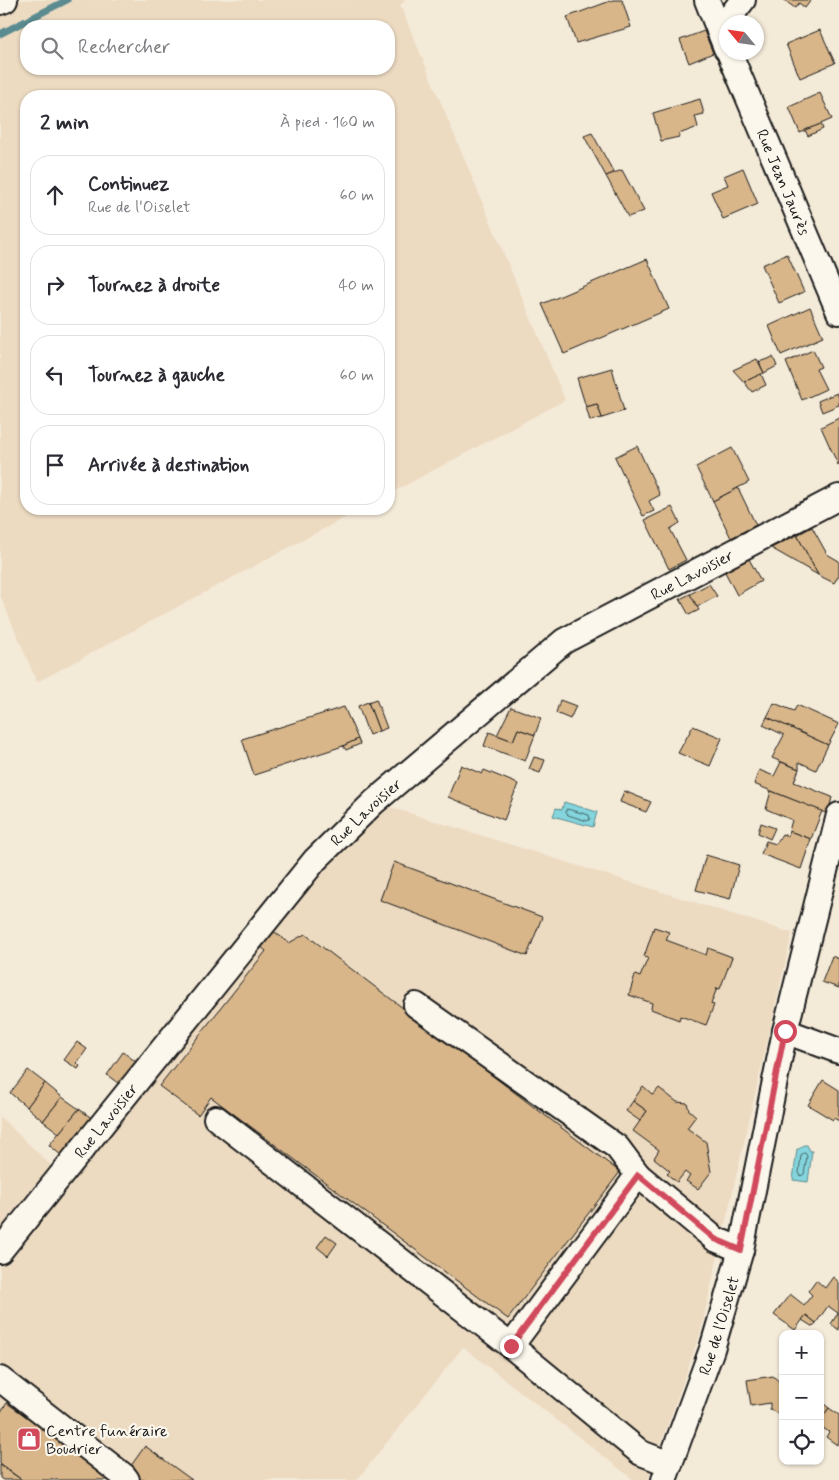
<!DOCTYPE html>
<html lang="fr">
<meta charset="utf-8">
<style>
:root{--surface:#fff;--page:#f2f2f3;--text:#2b2b33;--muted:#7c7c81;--line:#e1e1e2}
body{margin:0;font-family:Mynerve,sans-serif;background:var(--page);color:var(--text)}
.controls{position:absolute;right:15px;bottom:15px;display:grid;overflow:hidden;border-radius:10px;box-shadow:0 1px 4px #0004}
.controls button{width:45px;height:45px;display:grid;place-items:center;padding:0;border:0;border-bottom:1px solid var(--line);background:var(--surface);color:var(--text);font:25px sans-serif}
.compass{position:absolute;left:719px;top:15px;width:45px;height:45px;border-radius:50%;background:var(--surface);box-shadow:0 1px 4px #0004;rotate:299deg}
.stop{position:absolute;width:15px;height:15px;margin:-11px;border:4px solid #d1495b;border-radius:50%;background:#fff}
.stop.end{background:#d1495b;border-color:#fff;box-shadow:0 1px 5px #0008}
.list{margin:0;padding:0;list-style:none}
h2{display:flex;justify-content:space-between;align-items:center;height:65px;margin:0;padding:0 20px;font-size:21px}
h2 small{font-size:16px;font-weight:400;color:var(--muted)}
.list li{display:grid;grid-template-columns:32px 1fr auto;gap:15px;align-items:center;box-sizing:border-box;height:80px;margin:0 10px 10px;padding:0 10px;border:1px solid var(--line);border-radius:20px}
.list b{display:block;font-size:19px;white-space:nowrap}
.list p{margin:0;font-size:16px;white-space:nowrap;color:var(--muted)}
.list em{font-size:16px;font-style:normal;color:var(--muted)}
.icon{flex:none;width:28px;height:28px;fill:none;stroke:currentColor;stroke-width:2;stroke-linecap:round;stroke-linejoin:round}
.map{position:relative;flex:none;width:839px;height:1480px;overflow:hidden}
.search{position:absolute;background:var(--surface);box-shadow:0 1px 4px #0004;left:20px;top:20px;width:375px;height:55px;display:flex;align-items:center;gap:12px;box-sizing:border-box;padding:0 18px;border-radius:20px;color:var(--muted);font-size:19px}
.panel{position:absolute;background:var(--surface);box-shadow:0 1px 4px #0004;left:20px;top:90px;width:375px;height:425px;border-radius:20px}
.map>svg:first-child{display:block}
.built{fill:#ecdac1;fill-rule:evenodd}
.water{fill:#84d5dd;stroke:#5a8b90}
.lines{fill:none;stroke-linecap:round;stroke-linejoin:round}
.shore{stroke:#466669;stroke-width:1}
.stream{stroke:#5a8b90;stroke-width:7}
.building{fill:#d8b68a;stroke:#1c1c1c}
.minor-casing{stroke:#1c1c1c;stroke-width:28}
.minor{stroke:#fbf7ec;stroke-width:24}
.route{stroke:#d1495b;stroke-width:6}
.labels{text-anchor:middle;stroke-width:4.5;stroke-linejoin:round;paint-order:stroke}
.street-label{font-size:16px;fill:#1c1c1c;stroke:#fbf7ec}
.poi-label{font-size:16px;fill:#1c1c1c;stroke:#fbf7ec;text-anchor:start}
</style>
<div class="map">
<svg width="839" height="1480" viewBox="0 0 839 1480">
<rect width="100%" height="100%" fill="#f4ead8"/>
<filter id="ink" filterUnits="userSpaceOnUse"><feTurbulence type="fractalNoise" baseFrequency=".02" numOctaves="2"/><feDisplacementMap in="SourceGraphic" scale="10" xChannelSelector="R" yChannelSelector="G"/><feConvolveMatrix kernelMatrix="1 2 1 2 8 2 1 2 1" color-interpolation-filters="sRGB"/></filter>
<g filter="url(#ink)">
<!-- built -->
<g class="built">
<path d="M0 0H406L400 5 565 400 389 494V96H26V509H361L37 682 0 595ZM26 26H389V69H26Z"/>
<polygon points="374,802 792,933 700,1334 648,1480 634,1480 463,1347 357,1480 0,1480 0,1117 58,1172"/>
</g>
<!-- water -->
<g class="water">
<polygon points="564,802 597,812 593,827 553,816 556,808 562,810"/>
<polygon points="804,1145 807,1145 810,1151 812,1151 808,1182 793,1180 797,1149 799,1149"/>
</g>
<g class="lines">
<!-- shore -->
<g class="shore">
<polygon points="567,809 589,815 590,819 587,821 568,815 566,813"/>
<polygon points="805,1153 807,1156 804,1174 801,1176 799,1173 801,1155"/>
</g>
<!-- stream -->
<polyline class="stream" points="0,34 67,0"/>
</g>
<!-- building -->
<g class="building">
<polygon points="613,0 622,0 631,27 576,43 567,17"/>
<polygon points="784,0 811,0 805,8 799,3 795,8"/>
<polygon points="820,30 835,63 800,78 786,44"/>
<polygon points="704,31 713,53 689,63 680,40"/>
<polygon points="820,93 832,119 800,133 789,107"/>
<polygon points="700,99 704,114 695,116 698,127 679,134 679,137 661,141 653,113"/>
<polygon points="821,124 823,129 808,136 805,130"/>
<polygon points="592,133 614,173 606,176 584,136"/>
<polygon points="743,168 758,204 723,219 711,192 728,185 724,176"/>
<polygon points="622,170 644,211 628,217 606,176"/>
<polygon points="787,254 804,292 779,303 762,265"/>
<polygon points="647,259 669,309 564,354 542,304"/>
<polygon points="810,307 823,337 781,355 769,326"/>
<polygon points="813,350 821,367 816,369 826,389 802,400 786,362"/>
<polygon points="773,357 777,366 764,373 759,362"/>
<polygon points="757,359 764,373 744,382 733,370"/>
<polygon points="612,368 624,411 602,418 597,404 586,407 577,378"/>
<polygon points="761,374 766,385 752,392 744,382"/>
<polygon points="837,393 839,398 839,405 822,412 818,401"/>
<polygon points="597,404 602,418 590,421 586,407"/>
<polygon points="839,418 839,465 838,465 821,427"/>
<polygon points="637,446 660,495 649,501 654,511 643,516 615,457"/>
<polygon points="732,448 749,482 713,501 696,467"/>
<polygon points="738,488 756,525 731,538 713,501"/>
<polygon points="672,507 680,523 670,529 686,560 669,569 645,520"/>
<polygon points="812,527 827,554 839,561 839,575 834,583 818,575 797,535"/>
<polygon points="797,535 818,575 771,548"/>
<polygon points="749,559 761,581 737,595 725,572"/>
<polygon points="709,584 717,596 697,607 690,594"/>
<polygon points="690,594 699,610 689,615 680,599"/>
<polygon points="376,699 387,728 379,731 368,702"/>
<polygon points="560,700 576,706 570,719 556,713"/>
<polygon points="368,702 379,731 369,735 358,706"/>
<polygon points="774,703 794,711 797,705 839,724 828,745 767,717"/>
<polygon points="344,707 358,739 343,746 254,775 242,739"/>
<polygon points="511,707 541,718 535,735 518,729 513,741 497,735"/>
<polygon points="767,717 828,745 816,770 799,762 799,769 772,758 784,735 763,725"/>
<polygon points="693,726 722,738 710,766 678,753"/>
<polygon points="518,729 535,735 525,761 484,746 489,732 513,741"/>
<polygon points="358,739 360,744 346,750 343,746"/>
<polygon points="534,757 545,760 540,773 529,769"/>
<polygon points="781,762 799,769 794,782 832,797 828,814 754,784 759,770 774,776"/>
<polygon points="461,765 482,774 484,770 518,784 504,820 448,797"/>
<polygon points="624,791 651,802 646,812 620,802"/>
<polygon points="771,791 822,811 811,839 789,831 792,820 766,809"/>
<polygon points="761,823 775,828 770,839 758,833"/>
<polygon points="789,831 811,839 801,869 761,854 766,841 776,844 782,834 788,836"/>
<polygon points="706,855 739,865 730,899 696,890"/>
<polygon points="394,862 542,917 527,956 380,900"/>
<polygon points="654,927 669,932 666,940 706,955 708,948 732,957 720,989 717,988 711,1004 714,1005 706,1025 680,1016 679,1020 651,1009 652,1003 629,995 635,975 640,977 648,958 644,957"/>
<polygon points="272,930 289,943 305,934 620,1172 508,1319 211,1097 198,1115 159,1086 266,951 260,946"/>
<polygon points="832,956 839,959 839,988 822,982"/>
<polygon points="77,1042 87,1049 77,1063 80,1066 78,1069 64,1060"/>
<polygon points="123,1052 139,1064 122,1086 107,1075"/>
<polygon points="28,1070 45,1083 27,1107 10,1093"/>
<polygon points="823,1080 839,1090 839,1121 834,1118 833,1120 808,1105"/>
<polygon points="45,1083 62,1097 43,1121 27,1107"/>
<polygon points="643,1086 653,1095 659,1088 677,1102 687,1103 689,1110 696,1116 687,1128 706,1142 711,1172 698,1189 686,1181 690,1176 685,1172 677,1182 667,1174 670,1171 654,1158 659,1150 633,1131 647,1111 633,1101"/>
<polygon points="62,1097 79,1109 59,1133 43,1121"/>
<polygon points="633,1101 647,1111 640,1121 626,1111"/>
<polygon points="79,1109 93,1119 63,1157 49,1145"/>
<polygon points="326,1235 337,1243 328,1256 317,1247"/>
<polygon points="833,1277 839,1282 839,1330 831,1324 838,1313 828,1306 816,1323 806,1315 795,1330 774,1315 790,1294 804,1305 812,1295 808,1291 816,1280 825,1288"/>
<polygon points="806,1315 816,1323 813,1327 802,1320"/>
<polygon points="773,1376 783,1385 783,1410 779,1415 770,1409 770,1403 751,1406 747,1380"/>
<polygon points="7,1403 116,1480 22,1480 0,1464 0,1413"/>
<polygon points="824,1404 829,1408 822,1418 820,1417 820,1410"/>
<polygon points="829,1408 839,1415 839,1442 837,1445 826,1437 829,1432 820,1426 820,1417 822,1418"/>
<polygon points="145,1446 192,1480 141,1480 128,1470"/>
<polygon points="0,1465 22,1480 3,1480 0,1478"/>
</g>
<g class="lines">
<!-- minor casing -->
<g class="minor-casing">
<g id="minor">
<polyline points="707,0 726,48"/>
<polyline points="0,2 5,0"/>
<polyline points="719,31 743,0"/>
<path id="s1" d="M729 52 839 312"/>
<polyline points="416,1005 617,1147 638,1175"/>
<polyline points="785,1031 839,1051"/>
<polyline points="216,1118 511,1346 641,1453 670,1464"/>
<path id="s2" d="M0 1251 315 860 374 802 564 641 839 497"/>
<polyline points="511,1346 638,1175 715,1239 741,1250"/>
<polyline points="0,1379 124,1476 127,1480"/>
<path id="s3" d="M664 1480 712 1349 741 1250 785 1031 839 815"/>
</g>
</g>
<!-- minor -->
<use href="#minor" class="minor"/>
</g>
</g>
<g class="lines" filter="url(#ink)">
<!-- route -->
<polyline class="route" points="511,1346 638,1175 715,1239 741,1250 785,1031"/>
</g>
<!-- icons -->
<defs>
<g id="shop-square" transform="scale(1.25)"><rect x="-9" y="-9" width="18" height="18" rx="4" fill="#d1495b" stroke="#fbf7ec"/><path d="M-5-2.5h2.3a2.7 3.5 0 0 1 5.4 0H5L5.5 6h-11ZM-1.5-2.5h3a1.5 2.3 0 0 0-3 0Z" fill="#fff"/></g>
</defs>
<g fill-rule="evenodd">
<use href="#shop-square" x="29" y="1439"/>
</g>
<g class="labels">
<!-- street labels -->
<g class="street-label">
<text dy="6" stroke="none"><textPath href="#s1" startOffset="141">Rue Jean Jaurès</textPath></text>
<text dy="6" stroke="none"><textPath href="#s2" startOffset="978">Rue Lavoisier</textPath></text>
<text dy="6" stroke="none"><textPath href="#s2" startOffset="572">Rue Lavoisier</textPath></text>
<text dy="6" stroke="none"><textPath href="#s2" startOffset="168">Rue Lavoisier</textPath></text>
<text dy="6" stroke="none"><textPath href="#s3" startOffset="164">Rue de l'Oiselet</textPath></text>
</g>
<!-- poi labels -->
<g class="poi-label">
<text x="46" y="1436">Centre funéraire<tspan x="46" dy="18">Boudrier</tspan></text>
</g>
</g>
</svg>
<div class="controls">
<button>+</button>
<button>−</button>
<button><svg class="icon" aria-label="locate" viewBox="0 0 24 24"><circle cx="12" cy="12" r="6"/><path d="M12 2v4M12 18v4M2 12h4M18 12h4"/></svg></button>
</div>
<svg class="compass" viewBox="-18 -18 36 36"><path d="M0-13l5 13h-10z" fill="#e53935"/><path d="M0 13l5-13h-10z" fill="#7c7c81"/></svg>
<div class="stop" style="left:785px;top:1031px"></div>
<div class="stop end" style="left:511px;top:1346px"></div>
<div class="search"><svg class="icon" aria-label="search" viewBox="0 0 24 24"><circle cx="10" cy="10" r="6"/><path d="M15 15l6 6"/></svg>Rechercher</div>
<section class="panel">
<h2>2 min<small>À pied · 160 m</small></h2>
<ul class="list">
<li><svg class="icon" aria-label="ahead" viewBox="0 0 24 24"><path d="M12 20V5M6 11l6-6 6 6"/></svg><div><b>Continuez</b><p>Rue de l'Oiselet</p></div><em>60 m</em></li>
<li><svg class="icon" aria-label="right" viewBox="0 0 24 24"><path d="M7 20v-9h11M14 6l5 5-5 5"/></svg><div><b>Tournez à droite</b></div><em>40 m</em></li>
<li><svg class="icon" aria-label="left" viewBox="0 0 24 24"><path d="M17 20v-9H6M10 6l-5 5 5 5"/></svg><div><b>Tournez à gauche</b></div><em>60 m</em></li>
<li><svg class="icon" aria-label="arrive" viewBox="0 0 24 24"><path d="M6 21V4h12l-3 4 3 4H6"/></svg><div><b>Arrivée à destination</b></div></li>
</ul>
</section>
</div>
